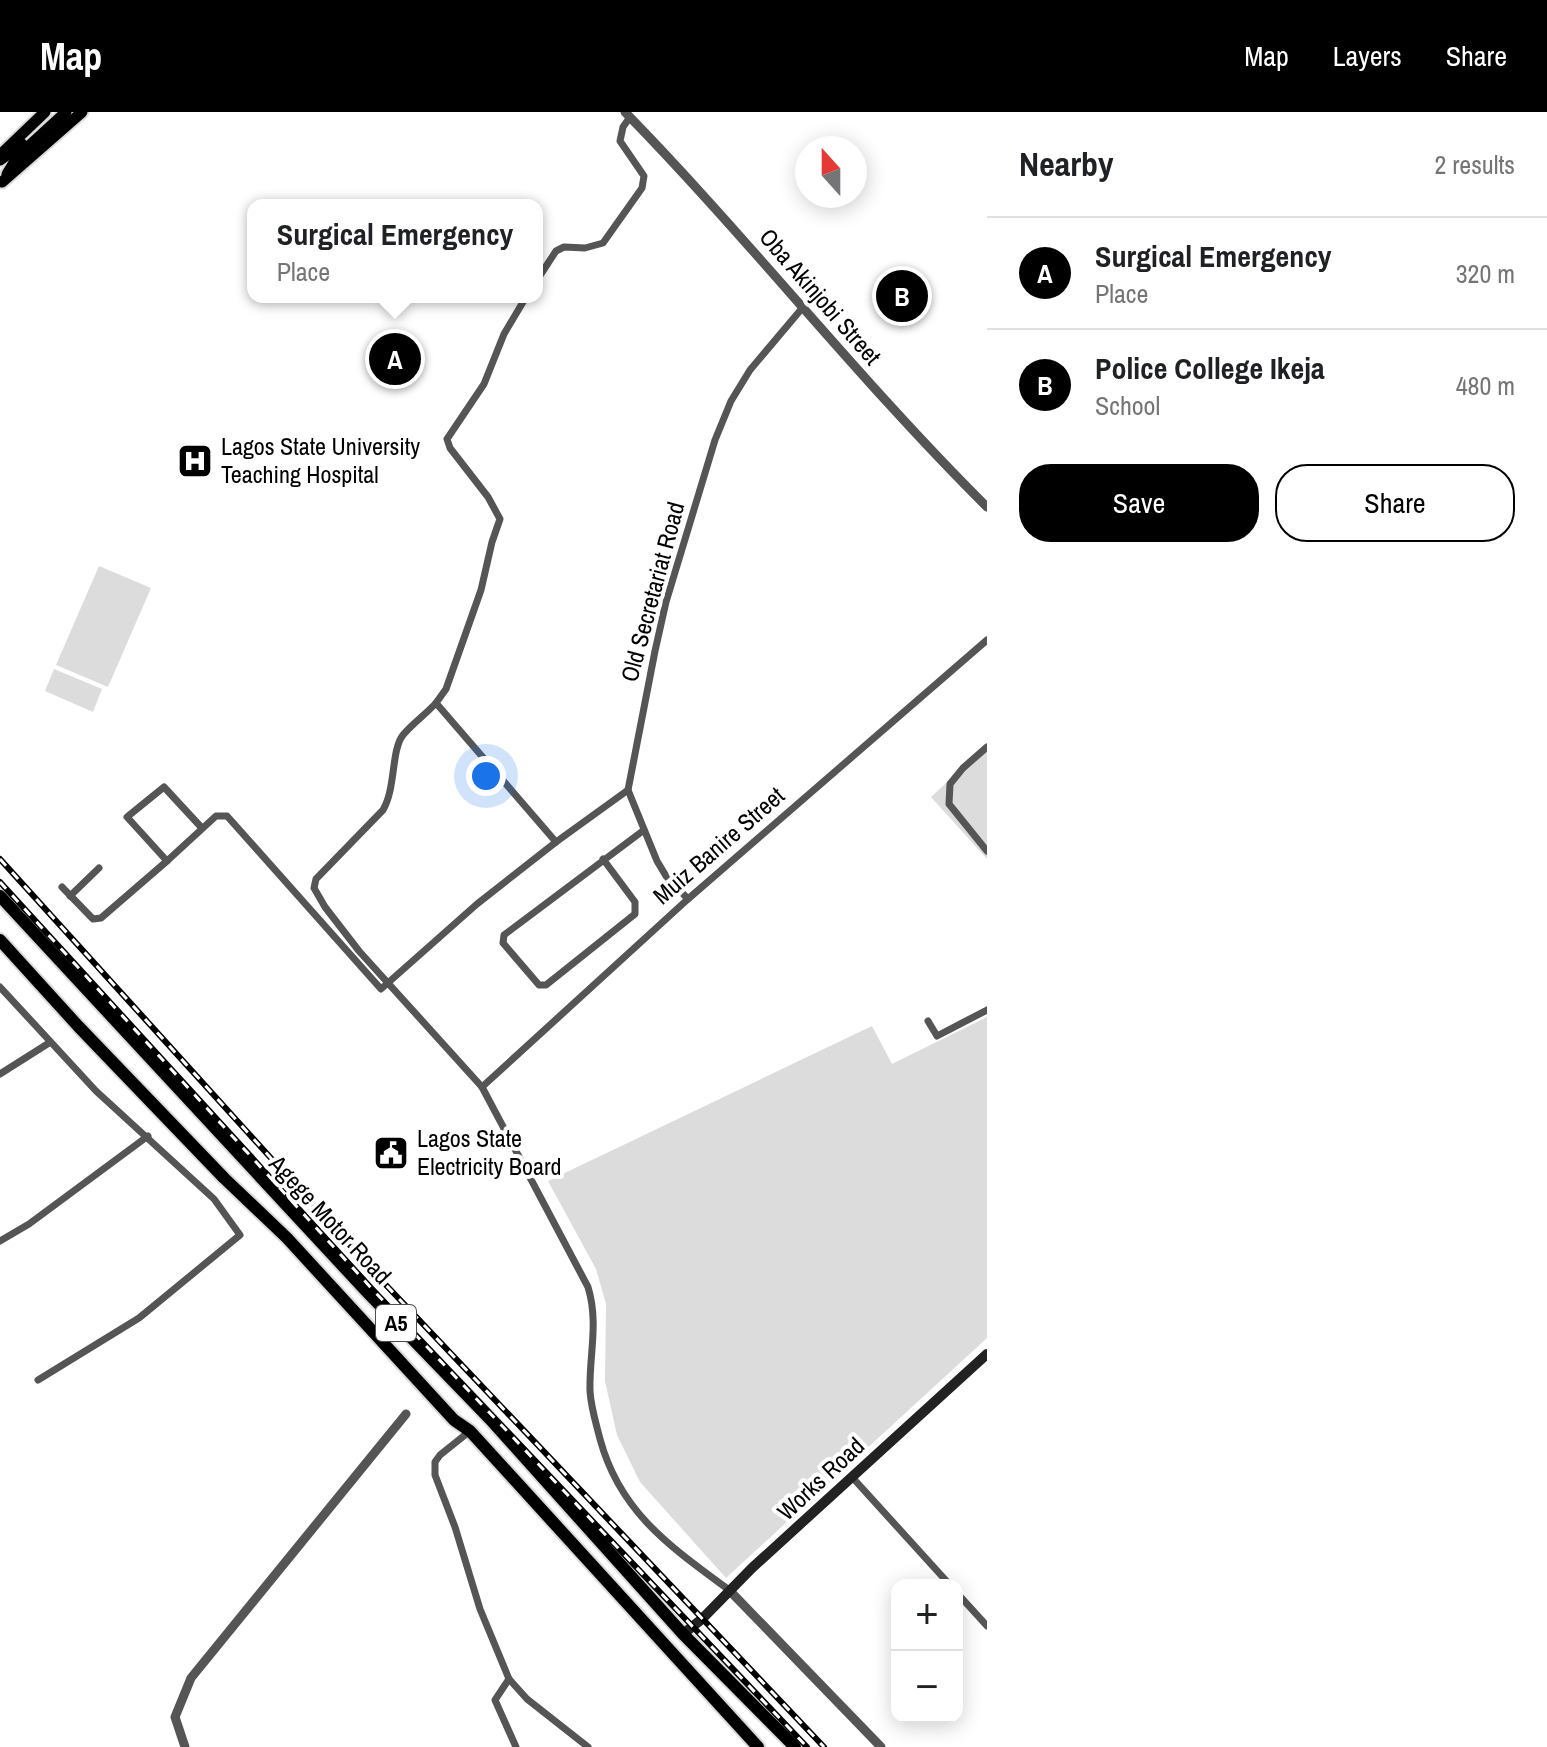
<!DOCTYPE html>
<meta charset="utf-8">
<style>
:root{--surface:#fff;--page:#f2f2f2;--text:#202124;--muted:#757577;--line:#e0e0e0;--accent:#000}
body{margin:0;font-family:"Archivo Narrow",sans-serif;background:var(--page);color:var(--text)}
.controls{position:absolute;right:24px;bottom:24px;display:grid;overflow:hidden;border-radius:16px;box-shadow:0 4px 20px #0003}
.controls button{width:72px;height:72px;display:grid;place-items:center;padding:0;border:0;border-bottom:2px solid var(--line);background:var(--surface);color:var(--text);font:40px sans-serif}
.compass{position:absolute;left:795px;top:24px;width:72px;height:72px;border-radius:50%;background:var(--surface);box-shadow:0 4px 20px #0003;rotate:339deg}
.you{position:absolute;left:486px;top:664px;width:28px;height:28px;margin:-20px;border:6px solid #fff;border-radius:50%;background:#1a73e8;box-shadow:0 0 0 12px #1a73e833}
.badge{display:grid;place-items:center;width:52px;height:52px;border-radius:50%;background:var(--accent);color:#fff;font-size:26px;font-weight:700}
.pin{position:absolute;translate:-50% -50%;border:4px solid #fff;box-shadow:0 2px 8px #0006}
.popup{position:absolute;left:247px;top:87px;width:296px;height:104px;box-sizing:border-box;display:grid;place-content:center;border-radius:16px;background:var(--surface);filter:drop-shadow(0 2px 6px #0005);font-size:26px;white-space:nowrap;color:var(--muted)}
.popup b{font-size:30px;color:var(--text)}
.popup::after{content:'';position:absolute;left:50%;top:100%;margin-left:-16px;border:16px solid transparent;border-top-color:var(--surface)}
.list{margin:0;padding:0;list-style:none}
h2{display:flex;justify-content:space-between;align-items:center;height:104px;margin:0;padding:0 32px;font-size:34px}
h2 small{font-size:26px;font-weight:400;color:var(--muted)}
.list li{display:grid;grid-template-columns:52px 1fr auto;gap:24px;align-items:center;box-sizing:border-box;height:112px;padding:0 32px;border-top:2px solid var(--line)}
.list b{display:block;font-size:30px;white-space:nowrap}
.list p{margin:0;font-size:26px;white-space:nowrap;color:var(--muted)}
.list em{font-size:26px;font-style:normal;color:var(--muted)}
.actions{display:flex;gap:16px;padding:24px 32px}
.actions a{flex:1;padding:18px 0;border:2px solid var(--accent);border-radius:32px;text-align:center;font-size:28px;color:var(--accent)}
.actions .main{background:var(--accent);color:#fff}
.map{position:relative;flex:none;width:987px;height:1635px;overflow:hidden}
header{display:flex;align-items:center;gap:48px;box-sizing:border-box;height:112px;padding:0 40px;background:var(--accent);color:#fff}
header strong{font-size:38px}
nav{display:flex;gap:44px;margin-inline-start:auto;font-size:28px}
main{display:flex}
aside{flex:1;background:var(--surface)}
.map>svg:first-child{display:block}
.green{fill:#dcdcdc}
.lines{fill:none;stroke-linecap:round;stroke-linejoin:round}
.primary-casing{stroke:#dbdbdb;stroke-width:15}
.trunk-casing{stroke:#dbdbdb;stroke-width:16}
.minor{stroke:#555;stroke-width:7}
.tertiary{stroke:#555;stroke-width:9}
.secondary{stroke:#222;stroke-width:10}
.primary{stroke:#000;stroke-width:11}
.trunk{stroke:#000;stroke-width:12}
.rail-casing{stroke:#000;stroke-width:6}
.rail{stroke:#fff;stroke-width:3;stroke-dasharray:9;stroke-linecap:butt}
.labels{text-anchor:middle;stroke-width:8;stroke-linejoin:round;paint-order:stroke}
.shield{fill:#fff;stroke:#4c4c4c;stroke-width:2}
.shield-label{font-size:22px;font-weight:bold;fill:#000}
.street-label{font-size:24px;fill:#000;stroke:#fff}
.poi-label{font-size:24px;fill:#000;stroke:#fff;text-anchor:start}
</style>
<header>
<strong>Map</strong>
<nav><a>Map</a><a>Layers</a><a>Share</a></nav>
</header>
<main>
<div class="map">
<svg width="987" height="1635" viewBox="0 0 987 1635">
<rect width="100%" height="100%" fill="#fff"/>
<!-- green -->
<g class="green">
<polygon points="99,454 151,476 108,575 56,553"/>
<polygon points="54,557 102,577 93,600 45,579"/>
<polygon points="987,633 987,747 931,685"/>
<polygon points="987,905 987,1226 726,1466 640,1370 617,1323 605,1269 606,1192 596,1157 548,1069 872,914 892,952"/>
</g>
<g class="lines">
<!-- primary casing -->
<g class="primary-casing">
<g id="primary">
<polyline points="0,43 45,0"/>
<polyline points="0,48 22,32"/>
<polyline points="7,62 18,44 66,0"/>
<polyline points="2,70 82,0"/>
</g>
</g>
<!-- trunk casing -->
<g class="trunk-casing">
<g id="trunk">
<polyline points="0,784 367,1180 490,1307 683,1522 795,1635"/>
<polyline points="0,828 78,914 224,1066 287,1126 454,1308 470,1319 758,1635"/>
</g>
</g>
<!-- minor -->
<g class="minor">
<polyline points="537,168 556,139 564,135 585,136 603,131 642,76 644,64 620,29 623,15 630,5"/>
<polyline points="526,185 504,222 484,272 447,327 450,336 488,385 500,407 492,430 481,478 446,577 436,591 556,730"/>
<path d="M436 591C426 602 412 612 403 623 391 638 396 676 383 698L316 767 314 776 325 795 359 839 482 975 588 1175C599 1211 589 1243 590 1279 591 1296 596 1311 600 1327 620 1401 671 1435 729 1478"/>
<polyline points="987,635 963,656 950,672 949,692 987,739"/>
<polyline points="603,747 635,790 635,802 546,873 539,873 503,831 504,823 644,718"/>
<polyline points="167,749 127,705 164,675 201,715"/>
<polyline points="62,775 93,807 101,806 167,749 216,704 227,704 381,877 477,792 556,730 628,678"/>
<polyline points="70,784 99,756"/>
<polyline points="688,787 666,764 657,749 628,678 655,539 666,490 715,328 731,289 750,258 804,194"/>
<polyline points="0,875 96,979 214,1087 240,1123 139,1206 38,1268"/>
<polyline points="928,909 937,924 987,898"/>
<polyline points="0,962 49,931"/>
<polyline points="482,975 688,787 987,528"/>
<polyline points="0,1129 29,1112 148,1024"/>
<polyline points="470,1319 440,1343 435,1350 435,1363 455,1415 480,1497 509,1567 527,1587 588,1635"/>
<polyline points="852,1365 950,1473"/>
<polyline points="957,1481 987,1514"/>
<polyline points="509,1567 495,1588 516,1635"/>
</g>
<!-- tertiary -->
<g class="tertiary">
<path d="M625 0C750 128 860 269 987 395"/>
<polyline points="729,1478 881,1635"/>
<polyline points="185,1635 175,1605 191,1566 406,1302"/>
</g>
<!-- secondary -->
<polyline class="secondary" points="683,1522 702,1507 752,1456 987,1242"/>
<!-- primary -->
<use href="#primary" class="primary"/>
<!-- trunk -->
<use href="#trunk" class="trunk"/>
<!-- rail casing -->
<g class="rail-casing">
<g id="rail">
<polyline points="0,747 385,1172 824,1635"/>
<polyline points="0,770 373,1178 807,1635"/>
</g>
</g>
<!-- rail -->
<use href="#rail" class="rail"/>
</g>
<!-- icons -->
<defs>
<g id="hospital-square" transform="scale(1.8)"><rect x="-9" y="-9" width="18" height="18" rx="4" fill="#000" stroke="#fff"/><path d="M-5-5h3v3.5h4V-5h3V5h-3V1.5h-4V5h-3Z" fill="#fff"/></g>
<g id="civic-square" transform="scale(1.8)"><rect x="-9" y="-9" width="18" height="18" rx="4" fill="#000" stroke="#fff"/><path d="M-.6-6.5H3V-4.5H.6V-3L4-1V1h2V6H-6V1h2V-1L-.6-3ZM-1.2 2.5V6h2.4V2.5Z" fill="#fff"/></g>
</defs>
<g fill-rule="evenodd">
<use href="#hospital-square" x="195" y="349"/>
<use href="#civic-square" x="391" y="1041"/>
</g>
<g class="labels">
<!-- shield labels -->
<rect class="shield" x="376" y="1193" width="40" height="36" rx="6"/>
<g class="shield-label">
<text x="396" y="1219">A5</text>
</g>
<!-- street labels -->
<g class="street-label">
<text transform="translate(820 185) rotate(49)" y="8">Oba Akinjobi Street</text>
<text transform="translate(653 480) rotate(-75)" y="8">Old Secretariat Road</text>
<text transform="translate(719 734) rotate(-41)" y="8">Muiz Banire Street</text>
<text transform="translate(330 1108) rotate(47)" y="8">Agege Motor Road</text>
<text transform="translate(821 1367) rotate(-43)" y="8">Works Road</text>
</g>
<!-- poi labels -->
<g class="poi-label">
<text x="221" y="343">Lagos State University<tspan x="221" dy="28">Teaching Hospital</tspan></text>
<text x="417" y="1035">Lagos State<tspan x="417" dy="28">Electricity Board</tspan></text>
</g>
</g>
</svg>
<div class="controls">
<button>+</button>
<button>−</button>
</div>
<svg class="compass" viewBox="-18 -18 36 36"><path d="M0-13l5 13h-10z" fill="#e53935"/><path d="M0 13l5-13h-10z" fill="#757577"/></svg>
<div class="you"></div>
<div class="pin badge" style="left:395px;top:247px">A</div>
<div class="popup"><b>Surgical Emergency</b>Place</div>
<div class="pin badge" style="left:902px;top:184px">B</div>
</div>
<aside>
<h2>Nearby<small>2 results</small></h2>
<ul class="list">
<li><span class="badge">A</span><div><b>Surgical Emergency</b><p>Place</p></div><em>320 m</em></li>
<li><span class="badge">B</span><div><b>Police College Ikeja</b><p>School</p></div><em>480 m</em></li>
</ul>
<div class="actions"><a class="main">Save</a><a>Share</a></div>
</aside>
</main>
